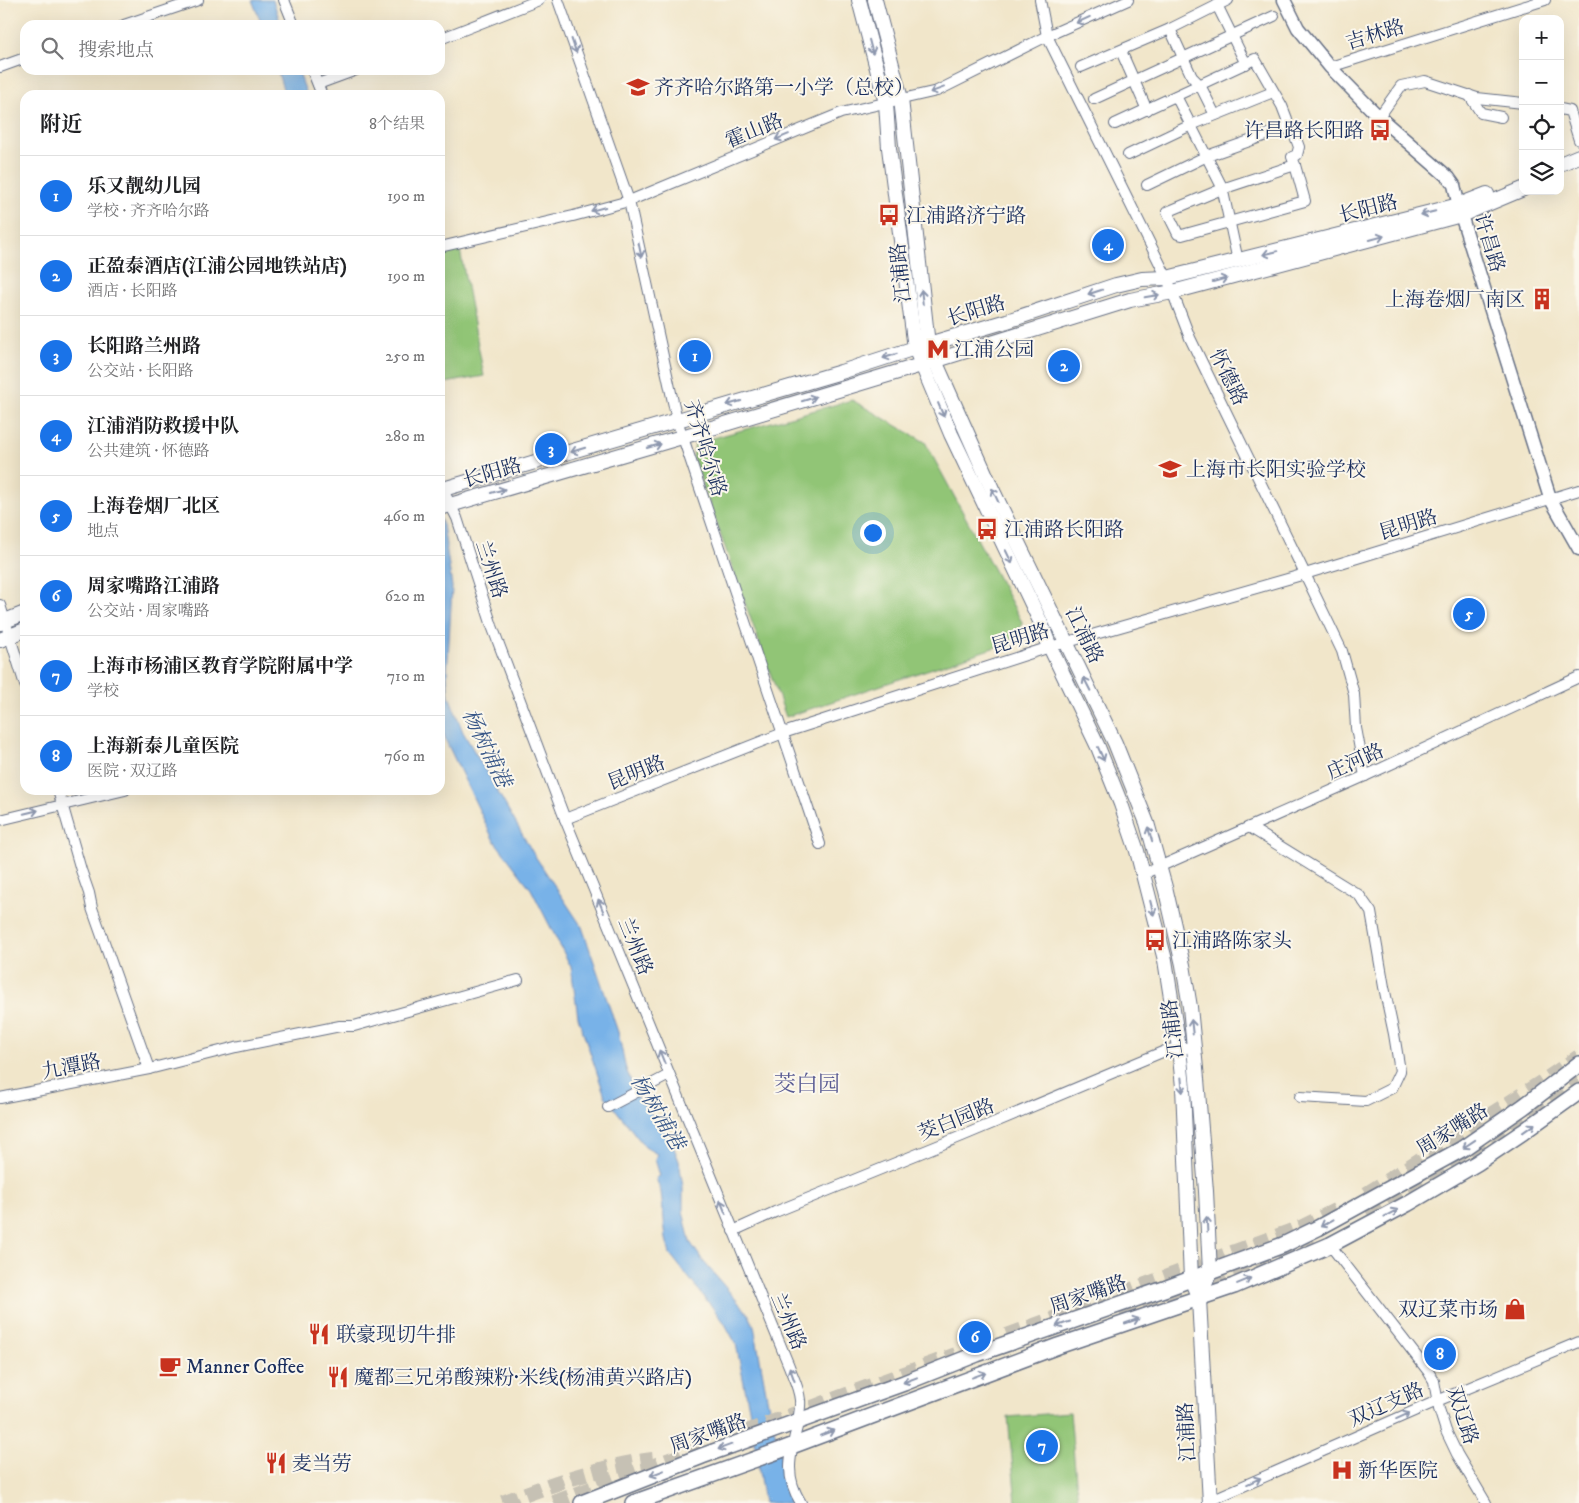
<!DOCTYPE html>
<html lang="zh">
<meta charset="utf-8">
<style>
:root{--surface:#fff;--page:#f6f6f6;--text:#202124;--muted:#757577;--line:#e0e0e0;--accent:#1a73e8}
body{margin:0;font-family:"IM FELL DW Pica","Noto Serif SC",serif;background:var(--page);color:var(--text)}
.controls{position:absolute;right:15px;top:15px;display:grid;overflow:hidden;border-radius:10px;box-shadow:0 5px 20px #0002}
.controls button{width:45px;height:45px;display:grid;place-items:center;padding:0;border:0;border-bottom:1px solid var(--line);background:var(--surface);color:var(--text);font:25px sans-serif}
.you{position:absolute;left:872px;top:532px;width:18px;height:18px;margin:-12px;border:4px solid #fff;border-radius:50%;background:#1a73e8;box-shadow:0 0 0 8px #1a73e833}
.badge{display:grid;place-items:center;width:32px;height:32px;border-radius:50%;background:var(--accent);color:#fff;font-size:16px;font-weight:700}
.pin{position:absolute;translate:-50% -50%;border:2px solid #fff;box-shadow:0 1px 5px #0006}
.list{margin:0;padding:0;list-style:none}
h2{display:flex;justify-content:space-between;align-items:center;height:65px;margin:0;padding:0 20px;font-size:21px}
h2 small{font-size:16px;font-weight:400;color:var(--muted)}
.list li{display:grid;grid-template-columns:32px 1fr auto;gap:15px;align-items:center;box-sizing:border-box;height:80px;padding:0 20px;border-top:1px solid var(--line)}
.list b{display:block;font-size:19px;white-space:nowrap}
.list p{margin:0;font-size:16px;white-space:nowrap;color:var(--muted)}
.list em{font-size:16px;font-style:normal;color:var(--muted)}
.icon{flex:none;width:28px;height:28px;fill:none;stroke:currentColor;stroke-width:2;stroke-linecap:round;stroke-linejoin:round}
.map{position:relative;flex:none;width:1579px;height:1503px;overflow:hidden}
.search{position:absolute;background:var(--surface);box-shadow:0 5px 20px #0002;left:20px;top:20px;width:425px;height:55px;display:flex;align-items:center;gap:12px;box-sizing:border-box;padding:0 18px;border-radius:15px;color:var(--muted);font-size:19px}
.panel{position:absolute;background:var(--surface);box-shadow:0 5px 20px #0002;left:20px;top:90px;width:425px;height:705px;border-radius:15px}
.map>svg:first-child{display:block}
.green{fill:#91c576;stroke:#567a6a}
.water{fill:#78b2e8;stroke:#4a70a3}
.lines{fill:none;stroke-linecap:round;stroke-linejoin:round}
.trunk-tunnel{stroke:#c6c1b4;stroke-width:16;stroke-dasharray:16 8;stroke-linecap:butt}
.minor-casing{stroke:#666f84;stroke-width:12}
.tertiary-casing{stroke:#666f84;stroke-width:15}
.secondary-casing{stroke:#666f84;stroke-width:16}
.primary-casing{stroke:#666f84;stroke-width:18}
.minor{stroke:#fff;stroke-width:10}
.tertiary{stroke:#fff;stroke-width:12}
.secondary{stroke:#fff;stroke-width:14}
.primary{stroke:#fff;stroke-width:15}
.oneway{stroke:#8d97ae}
.labels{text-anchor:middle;stroke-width:4;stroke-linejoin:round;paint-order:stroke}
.street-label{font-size:20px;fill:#1b2f5e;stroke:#fbf7ec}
.poi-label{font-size:20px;fill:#1b2f5e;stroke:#fbf7ec;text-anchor:start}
.water-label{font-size:21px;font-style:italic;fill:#375687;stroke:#fbf7ec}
.quarter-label{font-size:22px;fill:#5a5c94;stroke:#fbf7ec}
</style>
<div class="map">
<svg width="1579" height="1503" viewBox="0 0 1579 1503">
<rect width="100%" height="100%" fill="#fbf7ec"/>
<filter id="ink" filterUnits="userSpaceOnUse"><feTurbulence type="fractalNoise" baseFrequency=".02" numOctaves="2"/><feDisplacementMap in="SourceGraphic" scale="10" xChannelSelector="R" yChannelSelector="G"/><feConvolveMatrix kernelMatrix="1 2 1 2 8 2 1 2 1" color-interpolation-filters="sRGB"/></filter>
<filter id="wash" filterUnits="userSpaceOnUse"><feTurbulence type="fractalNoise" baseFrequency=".0096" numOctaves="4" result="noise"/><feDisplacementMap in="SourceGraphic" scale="20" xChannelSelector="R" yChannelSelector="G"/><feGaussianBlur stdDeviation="1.12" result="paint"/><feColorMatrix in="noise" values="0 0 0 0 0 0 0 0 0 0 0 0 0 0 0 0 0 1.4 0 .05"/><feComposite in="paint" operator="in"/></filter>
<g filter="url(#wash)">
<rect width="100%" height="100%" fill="#f1e6ca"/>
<!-- green -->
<g class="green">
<polygon points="460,250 484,376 440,384 440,255"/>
<polygon points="852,400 925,442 1023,624 1008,643 786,717 693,458 695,443"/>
<polygon points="1070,1412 1078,1503 1016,1503 1008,1417"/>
</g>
<!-- water -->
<g class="water">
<polygon points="252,0 273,0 281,25 262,25"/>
<polygon points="277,70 298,70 307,95 285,95"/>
<polygon points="440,518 443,525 452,587 447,676 449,696 463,732 491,780 533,853 582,927 618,1032 626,1069 637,1097 669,1135 679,1161 683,1187 683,1211 690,1242 703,1261 749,1315 754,1326 768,1403 786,1479 799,1503 764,1503 749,1408 736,1344 724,1322 670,1254 666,1239 661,1192 656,1178 660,1176 655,1159 657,1154 645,1147 605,1096 578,1017 571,967 531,889 493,839 446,741 440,722"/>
</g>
</g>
<g filter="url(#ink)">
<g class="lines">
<!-- trunk-tunnel -->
<g class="trunk-tunnel">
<polyline points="1367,1194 1541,1083 1579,1057"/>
<polyline points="1369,1217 1517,1126 1579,1081"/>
<polyline points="1121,1317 1320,1242"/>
<polyline points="1007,1336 1303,1227 1339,1209"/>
<polyline points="744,1433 956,1355"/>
<path d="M503 1503C551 1484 601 1466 653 1460"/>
<polyline points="554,1503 700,1449"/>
</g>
<!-- minor casing -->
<g class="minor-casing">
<g id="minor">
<polyline points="284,0 294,25"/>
<polyline points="558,0 629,201 677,420 820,844"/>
<polyline points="1040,0 1047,36 1167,278 1190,338 1305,574 1342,651 1354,694 1356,728 1365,776"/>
<polyline points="1217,5 1246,64"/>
<polyline points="124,25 198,0"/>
<polyline points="1170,29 1192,77 1200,85 1215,115"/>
<polyline points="440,39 539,0"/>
<polyline points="1121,51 1147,110"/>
<polyline points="0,67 25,58"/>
<polyline points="1081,67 1170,29 1228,0"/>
<polyline points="1330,67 1545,0"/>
<polyline points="312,70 322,95"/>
<polyline points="318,84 356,70"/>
<polyline points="1469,95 1481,113 1501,117"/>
<polyline points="1176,96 1222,187 1238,261"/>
<polyline points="1094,99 1274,16"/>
<polyline points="1560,109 1570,111 1579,140"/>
<polyline points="1379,117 1401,86 1425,81 1477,98 1523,103"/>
<polyline points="1115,124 1255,59 1282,106 1287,119 1286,128"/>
<polyline points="1128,155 1191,125 1273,92"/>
<polygon points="1295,165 1305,201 1182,235 1178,234 1167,212 1222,189"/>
<polyline points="1147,185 1207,156 1286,128 1293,131 1299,147 1297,155 1292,157 1295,165"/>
<polyline points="440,247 573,216 629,201 841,113 937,91 1047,36 1128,0"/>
<path d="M440 484 457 518 492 626 565 819 789 1366C793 1377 799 1388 800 1400 801 1409 798 1418 797 1427 790 1456 784 1476 801 1503"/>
<polyline points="0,605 25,685"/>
<polyline points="58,790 81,870 89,893 92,908 149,1069"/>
<polyline points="565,819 783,733 1050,647 1305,574 1579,490"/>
<polyline points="0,820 125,790"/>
<polyline points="1249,827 1359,895 1371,912 1384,987 1394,1034 1400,1071 1392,1088 1366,1101 1300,1097"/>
<polyline points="1143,874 1365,776 1579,677"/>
<polyline points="0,1098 149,1069 236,1047 340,1026 354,1026 518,980"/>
<polyline points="608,1107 669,1075"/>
<polyline points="733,1231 775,1212 962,1136 1167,1050 1194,1047"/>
<polyline points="1330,1245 1428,1371 1434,1381 1439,1409 1446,1431 1457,1454 1486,1503"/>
<polyline points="1209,1501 1437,1401 1579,1342"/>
</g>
</g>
<!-- tertiary casing -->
<g class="tertiary-casing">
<polyline id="tertiary" points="1284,0 1298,28 1330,67 1379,117 1449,178 1454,185 1461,215 1550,498 1579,549"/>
</g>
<!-- secondary casing -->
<g class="secondary-casing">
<g id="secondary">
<polyline points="859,0 886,103 889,148 915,348 951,434 1040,621 1050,647 1098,747 1121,804 1137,851 1165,960 1179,1048 1183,1087 1191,1279 1199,1299 1210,1503"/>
<polyline points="875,0 901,99 928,345 993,491 1115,743 1147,823 1166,891 1183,965 1190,1007 1197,1079 1206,1191 1210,1272 1199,1299"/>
<polyline points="1560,164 1579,156"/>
<polyline points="440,490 841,372 915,348 1007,321 1116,285 1142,279 1167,278 1459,205 1487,194"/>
<polyline points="440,508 682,437 921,365 1130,300 1173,292 1461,215 1523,189"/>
<polyline points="0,623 25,613"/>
<polyline points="0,640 25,630"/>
</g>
</g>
<!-- primary casing -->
<g class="primary-casing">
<g id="primary">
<polyline points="582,1503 702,1456 904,1383 977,1354 1164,1289 1283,1245 1318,1228 1462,1149 1523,1107 1579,1064"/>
<polyline points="633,1503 781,1450 1058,1346 1234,1286 1330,1245 1407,1204 1477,1163 1523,1132 1579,1092"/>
</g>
</g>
<!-- minor -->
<use href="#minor" class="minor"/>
<!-- tertiary -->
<use href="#tertiary" class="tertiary"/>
<!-- secondary -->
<use href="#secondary" class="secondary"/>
<!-- primary -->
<use href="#primary" class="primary"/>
</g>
<!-- one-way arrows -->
<defs><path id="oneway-shaft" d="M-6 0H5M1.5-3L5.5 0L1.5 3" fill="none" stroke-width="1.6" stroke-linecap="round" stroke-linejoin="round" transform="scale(1.25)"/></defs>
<g class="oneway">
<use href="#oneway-shaft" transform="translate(1083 20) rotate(156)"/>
<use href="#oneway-shaft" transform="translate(574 46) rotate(71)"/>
<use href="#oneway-shaft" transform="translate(871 47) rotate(75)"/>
<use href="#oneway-shaft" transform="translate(937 90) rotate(160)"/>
<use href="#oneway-shaft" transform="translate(782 137) rotate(158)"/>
<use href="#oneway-shaft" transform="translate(598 209) rotate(165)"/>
<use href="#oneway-shaft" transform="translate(1428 213) rotate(166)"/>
<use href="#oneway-shaft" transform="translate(1377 238) rotate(-15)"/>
<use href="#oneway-shaft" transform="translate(640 250) rotate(78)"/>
<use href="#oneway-shaft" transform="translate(1270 253) rotate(166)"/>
<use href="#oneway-shaft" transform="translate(1220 280) rotate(-15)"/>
<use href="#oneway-shaft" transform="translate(1095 292) rotate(162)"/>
<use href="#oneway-shaft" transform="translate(1152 296) rotate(-10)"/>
<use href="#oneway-shaft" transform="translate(922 297) rotate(-96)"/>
<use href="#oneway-shaft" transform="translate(890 356) rotate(162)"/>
<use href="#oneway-shaft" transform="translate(809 399) rotate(-17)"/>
<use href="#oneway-shaft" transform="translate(734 403) rotate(164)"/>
<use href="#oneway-shaft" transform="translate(941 410) rotate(67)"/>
<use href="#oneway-shaft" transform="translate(654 446) rotate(-16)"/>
<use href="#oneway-shaft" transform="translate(578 450) rotate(163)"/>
<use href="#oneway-shaft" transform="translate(498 491) rotate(-16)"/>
<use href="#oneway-shaft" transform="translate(995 495) rotate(-115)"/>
<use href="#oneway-shaft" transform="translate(1009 557) rotate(64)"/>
<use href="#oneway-shaft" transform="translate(1087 684) rotate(-117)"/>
<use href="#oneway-shaft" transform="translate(1101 754) rotate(66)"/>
<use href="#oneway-shaft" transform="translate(31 812) rotate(-14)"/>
<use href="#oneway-shaft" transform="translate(1150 834) rotate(-107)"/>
<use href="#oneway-shaft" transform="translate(601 906) rotate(-112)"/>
<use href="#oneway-shaft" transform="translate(1152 908) rotate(76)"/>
<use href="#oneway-shaft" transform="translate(1192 1027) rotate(-96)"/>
<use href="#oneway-shaft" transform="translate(662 1057) rotate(-112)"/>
<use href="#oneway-shaft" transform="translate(1182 1085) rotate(85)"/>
<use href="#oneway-shaft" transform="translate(1529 1128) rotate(-36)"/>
<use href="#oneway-shaft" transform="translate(1469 1144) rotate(146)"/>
<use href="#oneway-shaft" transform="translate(723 1207) rotate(-112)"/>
<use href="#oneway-shaft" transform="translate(1391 1213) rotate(-28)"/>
<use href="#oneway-shaft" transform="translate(1327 1223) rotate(151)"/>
<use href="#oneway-shaft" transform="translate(1207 1224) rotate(-93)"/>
<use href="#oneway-shaft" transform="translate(1244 1281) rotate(-23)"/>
<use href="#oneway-shaft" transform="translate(1132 1321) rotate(-19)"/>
<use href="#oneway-shaft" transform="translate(1063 1324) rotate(161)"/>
<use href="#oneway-shaft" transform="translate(792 1374) rotate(-110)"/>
<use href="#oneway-shaft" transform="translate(979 1375) rotate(-20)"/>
<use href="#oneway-shaft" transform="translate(910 1380) rotate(159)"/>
<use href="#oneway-shaft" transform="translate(1403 1416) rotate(-24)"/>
<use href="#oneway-shaft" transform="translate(827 1433) rotate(-21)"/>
<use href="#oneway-shaft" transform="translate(725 1447) rotate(160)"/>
<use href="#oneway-shaft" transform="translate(657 1473) rotate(159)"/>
<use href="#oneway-shaft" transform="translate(1254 1481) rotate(-24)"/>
</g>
</g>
<!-- icons -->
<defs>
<g id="school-bare" transform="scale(1.725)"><path d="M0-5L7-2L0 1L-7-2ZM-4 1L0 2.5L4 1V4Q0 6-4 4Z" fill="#c8321e" stroke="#fbf7ec" stroke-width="2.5" paint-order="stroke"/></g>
<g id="bus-bare" transform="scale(1.725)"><path d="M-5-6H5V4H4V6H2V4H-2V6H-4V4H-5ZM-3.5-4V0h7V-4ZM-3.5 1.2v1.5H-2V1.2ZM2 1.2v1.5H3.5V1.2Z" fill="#c8321e" stroke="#fbf7ec" stroke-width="2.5" paint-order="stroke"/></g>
<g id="building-bare" transform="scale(1.725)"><path d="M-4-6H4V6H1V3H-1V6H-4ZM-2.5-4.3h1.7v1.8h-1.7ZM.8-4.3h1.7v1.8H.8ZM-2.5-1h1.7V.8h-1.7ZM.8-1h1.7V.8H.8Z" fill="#c8321e" stroke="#fbf7ec" stroke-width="2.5" paint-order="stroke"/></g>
<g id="metro-bare" transform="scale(1.725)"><path d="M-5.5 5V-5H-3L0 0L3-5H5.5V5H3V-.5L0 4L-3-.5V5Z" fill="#c8321e" stroke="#fbf7ec" stroke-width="2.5" paint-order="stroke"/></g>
<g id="shop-bare" transform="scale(1.725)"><path d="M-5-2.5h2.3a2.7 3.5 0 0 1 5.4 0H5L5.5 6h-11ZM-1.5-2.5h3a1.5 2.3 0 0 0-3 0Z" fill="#c8321e" stroke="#fbf7ec" stroke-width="2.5" paint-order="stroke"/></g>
<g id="restaurant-bare" transform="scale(1.725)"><path d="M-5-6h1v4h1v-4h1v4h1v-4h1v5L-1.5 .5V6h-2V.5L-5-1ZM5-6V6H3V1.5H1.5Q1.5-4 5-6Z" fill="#c8321e" stroke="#fbf7ec" stroke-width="2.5" paint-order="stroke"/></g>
<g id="cafe-bare" transform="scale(1.725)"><path d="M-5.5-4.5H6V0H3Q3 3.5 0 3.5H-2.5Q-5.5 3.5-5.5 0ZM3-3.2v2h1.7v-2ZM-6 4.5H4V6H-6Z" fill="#c8321e" stroke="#fbf7ec" stroke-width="2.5" paint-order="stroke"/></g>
<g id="hospital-bare" transform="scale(1.725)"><path d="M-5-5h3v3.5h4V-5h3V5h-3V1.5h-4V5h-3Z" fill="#c8321e" stroke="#fbf7ec" stroke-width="2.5" paint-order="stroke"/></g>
</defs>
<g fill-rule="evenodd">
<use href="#school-bare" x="638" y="87"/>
<use href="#bus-bare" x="1380" y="130"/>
<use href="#bus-bare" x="889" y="215"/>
<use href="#building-bare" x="1542" y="299"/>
<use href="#metro-bare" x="938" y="349"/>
<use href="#school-bare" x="1170" y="469"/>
<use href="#bus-bare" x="987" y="529"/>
<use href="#bus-bare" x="1155" y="940"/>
<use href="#shop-bare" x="1515" y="1309"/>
<use href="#restaurant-bare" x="319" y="1334"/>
<use href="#cafe-bare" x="170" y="1366"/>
<use href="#restaurant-bare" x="338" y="1377"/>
<use href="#restaurant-bare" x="276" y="1463"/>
<use href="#hospital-bare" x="1342" y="1470"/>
</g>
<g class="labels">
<!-- street labels -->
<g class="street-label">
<text transform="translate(1375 34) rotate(-17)" y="7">吉林路</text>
<text transform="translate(754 130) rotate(-22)" y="7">霍山路</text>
<text transform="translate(1368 208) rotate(-14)" y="7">长阳路</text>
<text transform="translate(1490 243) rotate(73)" y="7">许昌路</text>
<text transform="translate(900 273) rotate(-96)" y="7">江浦路</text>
<text transform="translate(976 310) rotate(-17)" y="7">长阳路</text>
<text transform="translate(1229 377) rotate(64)" y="7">怀德路</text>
<text transform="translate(706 448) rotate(73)" y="7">齐齐哈尔路</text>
<text transform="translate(492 472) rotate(-16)" y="7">长阳路</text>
<text transform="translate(1408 524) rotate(-17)" y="7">昆明路</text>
<text transform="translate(492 569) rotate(72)" y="7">兰州路</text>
<text transform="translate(1085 635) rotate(64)" y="7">江浦路</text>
<text transform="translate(1020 638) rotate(-17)" y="7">昆明路</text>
<text transform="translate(1355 761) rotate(-24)" y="7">庄河路</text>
<text transform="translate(636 772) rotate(-22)" y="7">昆明路</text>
<text transform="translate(636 946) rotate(68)" y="7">兰州路</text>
<text transform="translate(1172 1029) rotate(-97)" y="7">江浦路</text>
<text transform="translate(71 1066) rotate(-11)" y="7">九潭路</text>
<text transform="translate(956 1119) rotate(-22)" y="7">茭白园路</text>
<text transform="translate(1452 1129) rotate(-32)" y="7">周家嘴路</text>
<text transform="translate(1088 1294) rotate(-19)" y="7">周家嘴路</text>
<text transform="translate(789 1321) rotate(67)" y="7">兰州路</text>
<text transform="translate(1386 1404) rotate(-24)" y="7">双辽支路</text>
<text transform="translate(1463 1415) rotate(72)" y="7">双辽路</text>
<text transform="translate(1186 1432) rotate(-93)" y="7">江浦路</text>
<text transform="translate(708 1433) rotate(-20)" y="7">周家嘴路</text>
</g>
<!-- poi labels -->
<g class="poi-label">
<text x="654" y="94">齐齐哈尔路第一小学（总校）</text>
<text x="1364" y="137" text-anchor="end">许昌路长阳路</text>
<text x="906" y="222">江浦路济宁路</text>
<text x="1525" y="306" text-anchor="end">上海卷烟厂南区</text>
<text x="954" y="356">江浦公园</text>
<text x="1186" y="476">上海市长阳实验学校</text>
<text x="1004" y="536">江浦路长阳路</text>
<text x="1172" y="947">江浦路陈家头</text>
<text x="1498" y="1316" text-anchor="end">双辽菜市场</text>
<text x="336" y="1341">联豪现切牛排</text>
<text x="186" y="1373">Manner Coffee</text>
<text x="354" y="1384">魔都三兄弟酸辣粉·米线(杨浦黄兴路店)</text>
<text x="292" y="1470">麦当劳</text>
<text x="1358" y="1477">新华医院</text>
</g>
<!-- water labels -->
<g class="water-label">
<text transform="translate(487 748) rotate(64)" y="7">杨树浦港</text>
<text transform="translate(658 1112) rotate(59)" y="7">杨树浦港</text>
</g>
<!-- quarter labels -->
<g class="quarter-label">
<text x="807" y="1091">茭白园</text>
</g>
</g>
</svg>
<div class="controls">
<button>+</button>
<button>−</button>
<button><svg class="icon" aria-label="locate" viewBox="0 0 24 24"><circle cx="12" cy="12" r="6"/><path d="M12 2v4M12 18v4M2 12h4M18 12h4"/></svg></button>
<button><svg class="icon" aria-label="layers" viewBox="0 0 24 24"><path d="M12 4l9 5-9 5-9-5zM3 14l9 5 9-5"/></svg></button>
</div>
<div class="you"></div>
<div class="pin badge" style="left:695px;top:356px">1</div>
<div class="pin badge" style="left:1064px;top:366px">2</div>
<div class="pin badge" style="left:551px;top:449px">3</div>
<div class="pin badge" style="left:1108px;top:245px">4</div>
<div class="pin badge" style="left:1469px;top:614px">5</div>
<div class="pin badge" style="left:975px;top:1337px">6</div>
<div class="pin badge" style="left:1042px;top:1446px">7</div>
<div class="pin badge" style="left:1440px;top:1354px">8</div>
<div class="search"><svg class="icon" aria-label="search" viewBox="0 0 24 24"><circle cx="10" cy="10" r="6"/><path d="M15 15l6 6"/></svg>搜索地点</div>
<section class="panel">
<h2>附近<small>8个结果</small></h2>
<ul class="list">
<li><span class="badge">1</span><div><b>乐又靓幼儿园</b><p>学校 · 齐齐哈尔路</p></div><em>190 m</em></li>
<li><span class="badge">2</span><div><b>正盈泰酒店(江浦公园地铁站店)</b><p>酒店 · 长阳路</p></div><em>190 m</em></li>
<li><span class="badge">3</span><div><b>长阳路兰州路</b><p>公交站 · 长阳路</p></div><em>250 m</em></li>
<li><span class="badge">4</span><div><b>江浦消防救援中队</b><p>公共建筑 · 怀德路</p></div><em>280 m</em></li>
<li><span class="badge">5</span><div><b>上海卷烟厂北区</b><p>地点</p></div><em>460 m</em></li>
<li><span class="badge">6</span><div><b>周家嘴路江浦路</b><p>公交站 · 周家嘴路</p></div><em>620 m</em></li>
<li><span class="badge">7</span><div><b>上海市杨浦区教育学院附属中学</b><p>学校</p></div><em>710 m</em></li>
<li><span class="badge">8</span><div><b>上海新泰儿童医院</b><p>医院 · 双辽路</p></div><em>760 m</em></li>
</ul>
</section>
</div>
